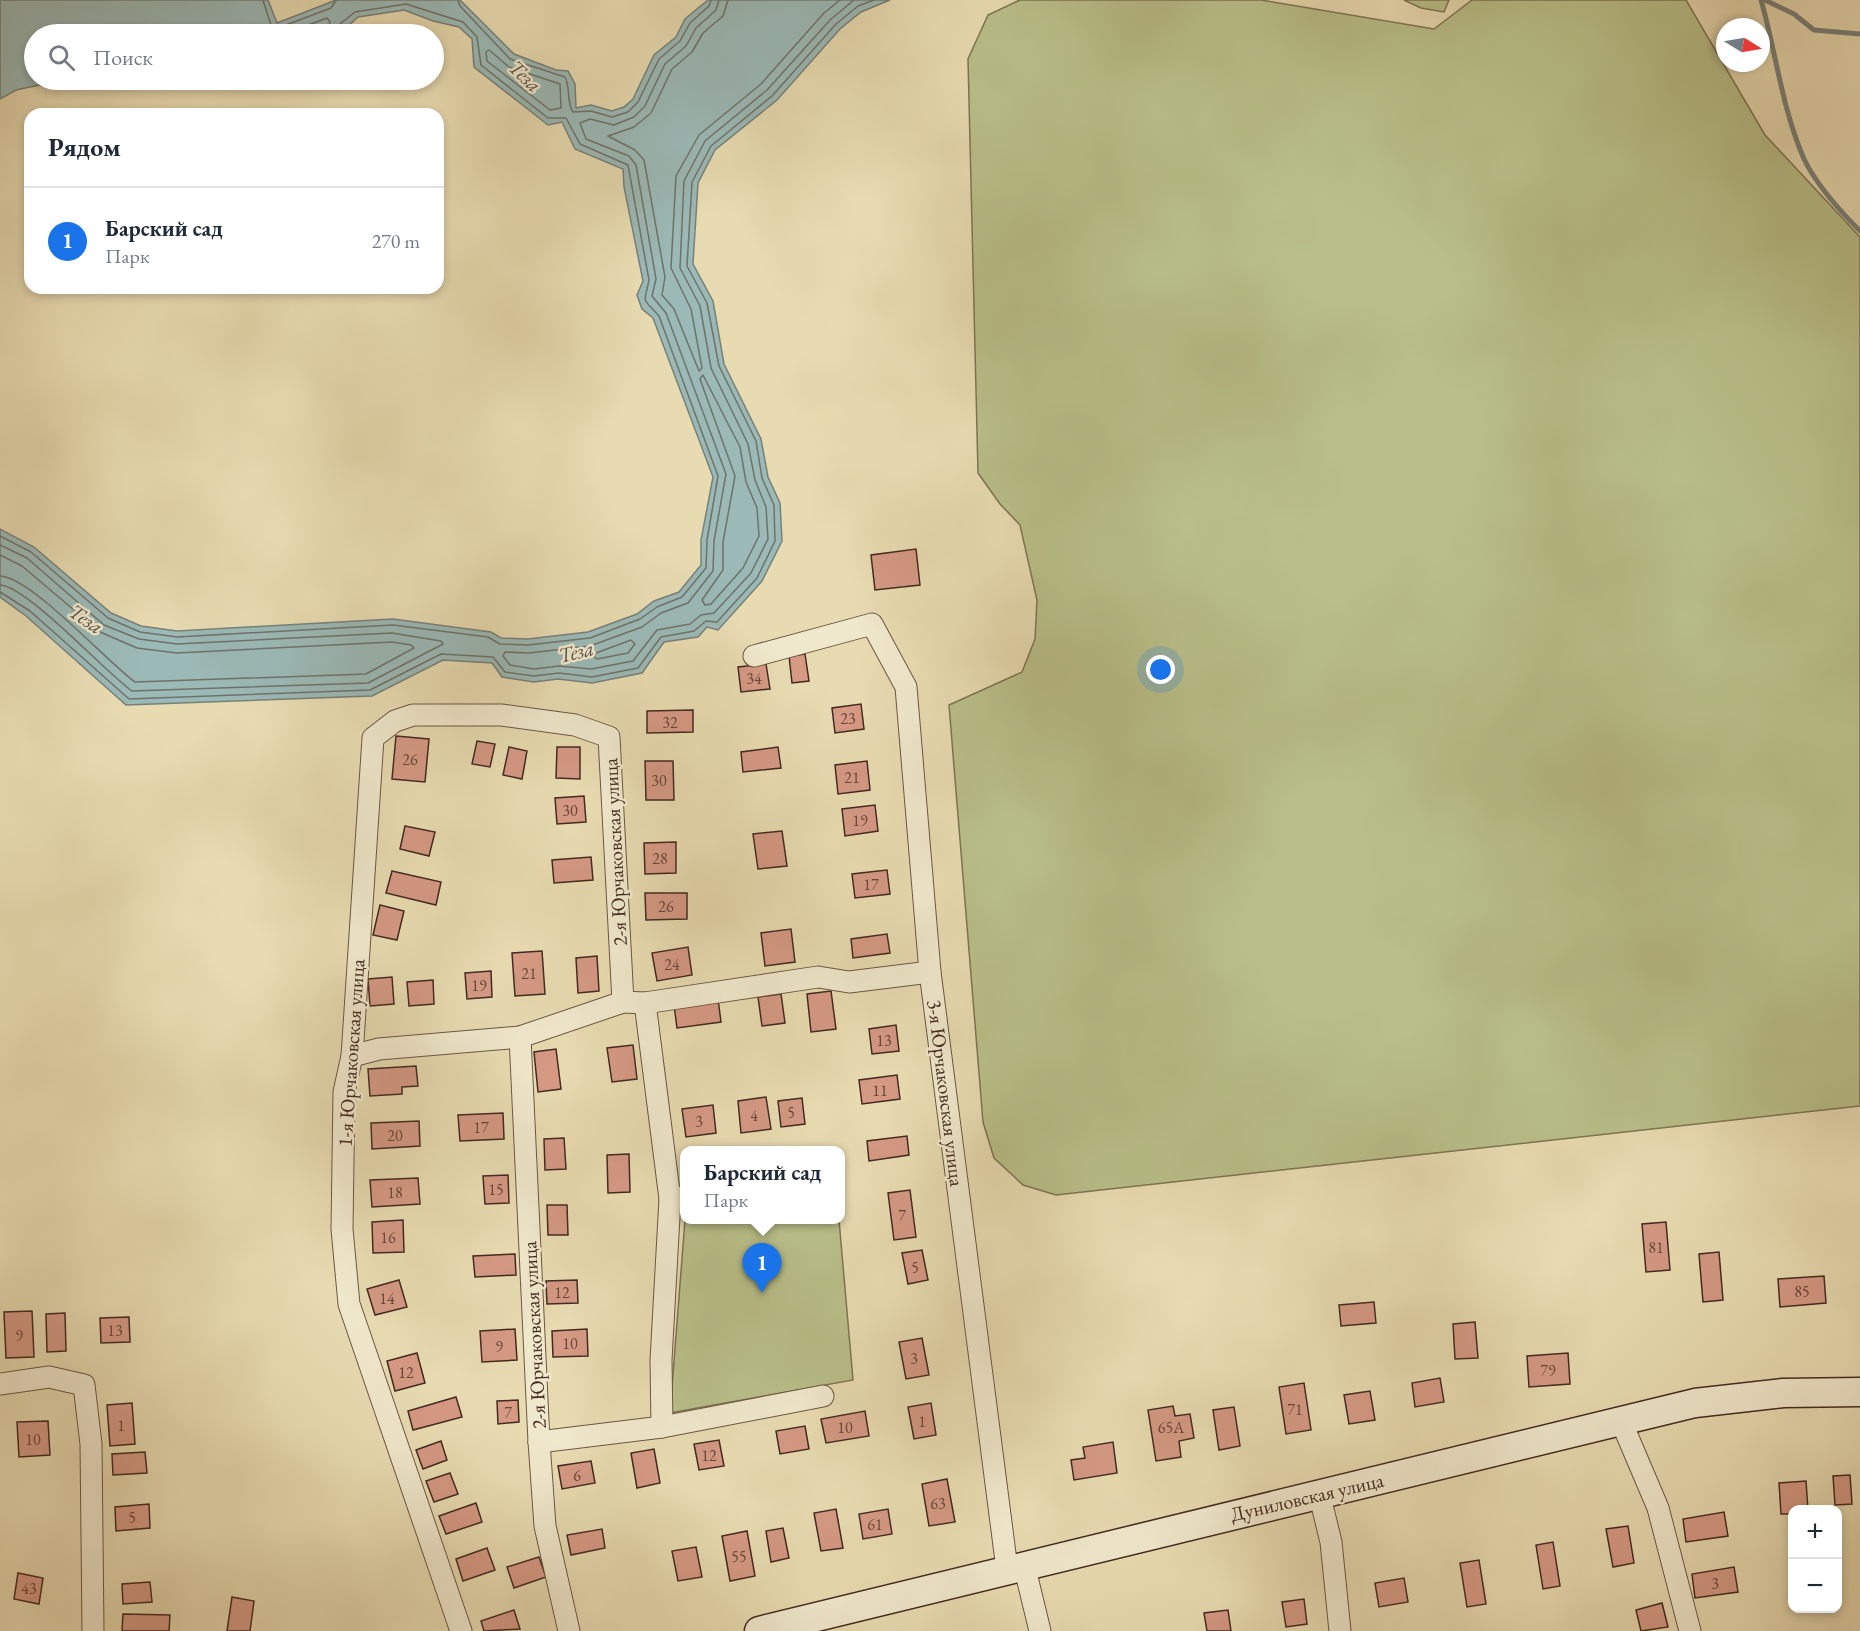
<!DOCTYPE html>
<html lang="ru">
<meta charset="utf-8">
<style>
:root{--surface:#fff;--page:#f6f6f7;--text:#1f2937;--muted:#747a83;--line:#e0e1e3;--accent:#1a73e8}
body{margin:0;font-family:"EB Garamond",serif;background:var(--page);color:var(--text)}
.controls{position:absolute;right:18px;bottom:18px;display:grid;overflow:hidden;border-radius:12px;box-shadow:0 3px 9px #0003}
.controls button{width:54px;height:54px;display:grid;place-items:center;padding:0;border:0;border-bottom:2px solid var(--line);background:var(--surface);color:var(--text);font:30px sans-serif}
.compass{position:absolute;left:1716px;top:18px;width:54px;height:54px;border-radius:50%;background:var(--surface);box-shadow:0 3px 9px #0003;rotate:101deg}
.you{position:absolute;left:1161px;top:670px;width:21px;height:21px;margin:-15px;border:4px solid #fff;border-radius:50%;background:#1a73e8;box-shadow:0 0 0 9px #1a73e833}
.badge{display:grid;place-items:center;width:39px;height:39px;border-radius:50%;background:var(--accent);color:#fff;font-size:20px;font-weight:700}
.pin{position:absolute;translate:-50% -50px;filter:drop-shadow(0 2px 3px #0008)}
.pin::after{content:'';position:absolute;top:32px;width:21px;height:18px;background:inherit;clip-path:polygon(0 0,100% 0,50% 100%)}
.popup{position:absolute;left:680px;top:1146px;width:165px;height:78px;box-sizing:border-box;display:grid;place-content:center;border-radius:12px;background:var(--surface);filter:drop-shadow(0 2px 4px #0005);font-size:20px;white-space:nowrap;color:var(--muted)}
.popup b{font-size:22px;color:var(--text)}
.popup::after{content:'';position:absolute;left:50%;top:100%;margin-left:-12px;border:12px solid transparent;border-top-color:var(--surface)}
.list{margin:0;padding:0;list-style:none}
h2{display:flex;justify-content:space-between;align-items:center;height:78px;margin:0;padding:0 24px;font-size:26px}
h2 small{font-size:20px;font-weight:400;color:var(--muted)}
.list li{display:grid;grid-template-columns:39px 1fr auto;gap:18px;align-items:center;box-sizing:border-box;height:108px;padding:0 24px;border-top:2px solid var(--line)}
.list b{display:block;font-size:22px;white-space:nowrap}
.list p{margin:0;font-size:20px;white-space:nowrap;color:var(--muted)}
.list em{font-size:20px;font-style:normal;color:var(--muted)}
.icon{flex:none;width:33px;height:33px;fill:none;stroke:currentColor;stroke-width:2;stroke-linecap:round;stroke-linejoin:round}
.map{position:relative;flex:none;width:1860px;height:1631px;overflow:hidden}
.search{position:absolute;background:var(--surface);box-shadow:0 3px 9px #0003;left:24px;top:24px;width:420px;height:66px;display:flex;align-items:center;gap:15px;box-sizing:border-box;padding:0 21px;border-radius:33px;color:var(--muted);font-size:22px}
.panel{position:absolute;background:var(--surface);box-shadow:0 3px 9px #0003;left:24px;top:108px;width:420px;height:186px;border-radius:18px}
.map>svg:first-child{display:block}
.green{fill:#b9bf89;stroke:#7e7454;stroke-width:1.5}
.water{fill:#9bb9b6;stroke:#78807a;stroke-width:1.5}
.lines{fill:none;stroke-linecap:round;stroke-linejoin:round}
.shore{stroke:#6f726b;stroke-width:1.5}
.stream{stroke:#78807a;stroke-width:5}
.building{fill:#d59984;stroke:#432a20;stroke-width:1.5}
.street-casing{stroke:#6c5644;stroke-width:23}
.secondary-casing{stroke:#432a20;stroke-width:31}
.street{stroke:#f0e8cc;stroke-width:21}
.secondary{stroke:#f0e8cc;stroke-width:28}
.labels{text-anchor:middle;stroke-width:5;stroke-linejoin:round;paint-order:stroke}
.number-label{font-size:16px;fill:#684639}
.street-label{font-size:20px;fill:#432a20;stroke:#f0e8cc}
.water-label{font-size:21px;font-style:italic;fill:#594e46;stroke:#f0e8cc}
</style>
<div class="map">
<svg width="1860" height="1631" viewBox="0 0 1860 1631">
<rect width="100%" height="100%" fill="#e8dbb1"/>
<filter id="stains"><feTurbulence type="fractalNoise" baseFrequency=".00333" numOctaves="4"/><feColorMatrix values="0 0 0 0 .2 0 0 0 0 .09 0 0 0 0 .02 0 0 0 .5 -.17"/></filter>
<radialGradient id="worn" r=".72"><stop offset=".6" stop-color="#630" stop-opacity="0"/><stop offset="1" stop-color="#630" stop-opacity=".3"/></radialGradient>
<!-- green -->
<g class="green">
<polygon points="1020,0 1261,0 1434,29 1472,0 1686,0 1765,135 1860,237 1860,1106 1056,1195 1023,1185 994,1158 983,1122 949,705 1022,672 1035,639 1037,600 1020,525 1000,504 978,473 968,59 988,15"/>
<polygon points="1404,0 1449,0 1444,12 1421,8"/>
<polygon points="685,1220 839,1220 853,1380 670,1413"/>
</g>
<!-- water -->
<polygon class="water" points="0,0 268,0 277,23 336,0 460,0 514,54 556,70 568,71 575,84 576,108 591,105 612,111 624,107 633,99 654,55 676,37 685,19 708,0 890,0 861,12 840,29 777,100 715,150 698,183 693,264 713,301 724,364 761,439 768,477 780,503 782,541 762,581 718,630 707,627 698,637 664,642 642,673 592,683 558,679 534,682 502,677 492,663 443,660 372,696 126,705 26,616 0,597 0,529 34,547 111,613 141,626 177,631 393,619 491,632 501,638 528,639 588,632 637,614 654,601 679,592 701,565 701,540 713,477 653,318 642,309 637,295 643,281 624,187 623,169 575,149 562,122 548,125 474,67 472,39 459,27 433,21 404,10 358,17 346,28 333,34 34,34 34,80 63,80 16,90 0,99"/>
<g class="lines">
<!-- shore -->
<g class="shore">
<polyline points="263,0 271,25 278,28 331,8 336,0"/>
<path d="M458 0 460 6 510 59 565 77C571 89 566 102 573 112L591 111 612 117 628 112 638 102 659 59 680 41 690 23 709 6 711 0"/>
<polyline points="719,0 716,10 696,28 686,46 665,64 645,106 634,117 614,125 590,119 580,123 586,139 629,156 636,165 656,279 652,296 666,313 726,474 714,541 713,571 688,603 661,613 642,627 590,646 529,653 505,652 503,656 510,665 534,669 559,666 591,669 633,661 657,630 690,624 701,615 714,613 751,573 768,539 766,507 755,480 748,444 711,368 700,306 680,268 684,181 705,141 767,90 830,20 854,0"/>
<polyline points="728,0 723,16 703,33 692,52 672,69 651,113 634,127 608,136 635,150 644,160 665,277 662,295 674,309 699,371 702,368 691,309 671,268 676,176 699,135 761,84 824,13 840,0"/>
<polyline points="284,34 327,18 330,22 326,34"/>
<polygon points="489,50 509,67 560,84 561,108 550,110 487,61 486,52"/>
<polygon points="703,375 740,447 746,482 757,508 759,536 743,568 711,604 705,605 702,600 723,570 723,542 735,476 700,379"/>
<path d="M0 536 31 552 108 618 140 632 177 637 393 625 488 637 500 644 528 645 590 638 640 619 657 607 682 597 706 568 707 540 718 476 659 316C641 296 644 305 649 280L628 165 580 144 566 118H548L481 65 477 37 463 22 406 4 355 12 335 28 333 34"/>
<path d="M0 545 27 558 104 625 139 639 177 644 392 633 441 641 443 644 368 683 132 691C105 672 27 586 0 585"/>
<path d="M0 555 22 566 100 632 137 648 177 653 392 642 411 645 414 648 366 674 135 682C106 661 31 577 0 576"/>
<polyline points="0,592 30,611 129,699 370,690 441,654 493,657 505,672 534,676 559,673 592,677 638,668 661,637 694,631 706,621 717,622 757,578 775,541 774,505 762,478 756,441 719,366 707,303 687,266 692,182 711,146 772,96 836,24 858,6 874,0"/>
<polygon points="631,640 635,644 628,653 597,659 594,657 596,653"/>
</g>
<!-- stream -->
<g class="stream">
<path d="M1761 0C1776 52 1782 109 1804 159 1817 186 1839 210 1860 231"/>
<polyline points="1765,0 1794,14 1814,30 1860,34"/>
</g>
</g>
<!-- building -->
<g class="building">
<polygon points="916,549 920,585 875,590 871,555"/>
<polygon points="805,654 809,681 792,683 789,656"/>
<polygon points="766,664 770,689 741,692 738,667"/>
<polygon points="861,704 864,729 835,733 832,708"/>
<polygon points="693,710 693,732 647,733 647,711"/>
<polygon points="396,736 429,739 425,782 392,779"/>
<polygon points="477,741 495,744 490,767 472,764"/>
<polygon points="509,747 527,751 522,779 503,775"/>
<polygon points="557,747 580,747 580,779 556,778"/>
<polygon points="778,747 781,768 743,772 741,752"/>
<polygon points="645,761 673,761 674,800 646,800"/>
<polygon points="867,761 870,790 838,794 835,765"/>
<polygon points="584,796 586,822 557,824 555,798"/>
<polygon points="875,805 878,831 845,836 842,809"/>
<polygon points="405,826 435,832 429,856 400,849"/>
<polygon points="782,831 787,866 758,869 753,834"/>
<polygon points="676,842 676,873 645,874 644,843"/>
<polygon points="591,857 593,880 554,883 552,860"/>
<polygon points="887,870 890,894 855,898 852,874"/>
<polygon points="392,871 441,882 436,905 386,893"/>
<polygon points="645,893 687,893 687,919 646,920"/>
<polygon points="380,905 404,911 397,940 373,935"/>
<polygon points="791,929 795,962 765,966 761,933"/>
<polygon points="887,934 890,953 853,958 851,939"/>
<polygon points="688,947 692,975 657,981 652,953"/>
<polygon points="542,951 545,994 515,996 512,953"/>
<polygon points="597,956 599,991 578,993 576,958"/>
<polygon points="491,971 492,997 467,999 465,973"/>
<polygon points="392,977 394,1004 370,1006 368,979"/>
<polygon points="433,980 434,1004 409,1006 407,982"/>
<polygon points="831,991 836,1029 811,1032 807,994"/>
<polygon points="781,994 785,1023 762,1026 758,997"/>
<polygon points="718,999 721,1022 677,1028 674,1005"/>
<polygon points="896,1025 899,1051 872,1054 869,1029"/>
<polygon points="633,1045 637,1079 612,1082 607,1048"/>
<polygon points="556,1049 561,1089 538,1092 534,1052"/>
<polygon points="416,1066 418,1086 402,1087 402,1094 370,1096 368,1069"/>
<polygon points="897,1075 900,1099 862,1104 859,1080"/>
<polygon points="766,1097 771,1129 741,1133 738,1101"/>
<polygon points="802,1098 805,1124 781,1127 778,1101"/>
<polygon points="713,1105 716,1133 686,1137 682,1109"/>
<polygon points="503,1113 504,1139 460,1141 458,1115"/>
<polygon points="419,1121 420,1146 372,1149 371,1123"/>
<polygon points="907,1136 909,1155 869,1161 867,1141"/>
<polygon points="564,1138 566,1169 545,1170 544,1139"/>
<polygon points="629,1154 630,1192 608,1193 607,1155"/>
<polygon points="508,1175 509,1203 485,1204 483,1176"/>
<polygon points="418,1178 420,1204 372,1207 370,1180"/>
<polygon points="910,1190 916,1237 894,1240 888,1193"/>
<polygon points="547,1205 567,1205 568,1235 548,1235"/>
<polygon points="403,1220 404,1252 373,1253 372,1222"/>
<polygon points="1666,1222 1670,1270 1646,1272 1642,1224"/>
<polygon points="922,1250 928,1280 908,1284 902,1253"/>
<polygon points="1719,1252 1723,1300 1703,1302 1699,1254"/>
<polygon points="515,1254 516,1275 475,1277 473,1256"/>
<polygon points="1824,1276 1826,1303 1780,1307 1778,1279"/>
<polygon points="399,1280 407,1307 375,1315 367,1289"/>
<polygon points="577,1280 578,1303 547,1304 546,1281"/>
<polygon points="1374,1302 1376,1323 1341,1326 1339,1305"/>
<polygon points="32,1311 34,1357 6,1358 4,1312"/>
<polygon points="65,1313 66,1351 47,1352 46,1314"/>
<polygon points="129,1317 130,1342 101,1343 100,1318"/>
<polygon points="1475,1322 1478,1358 1455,1359 1453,1324"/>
<polygon points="515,1329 517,1360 482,1362 480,1331"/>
<polygon points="587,1329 588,1356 553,1357 552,1331"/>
<polygon points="922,1338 929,1375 906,1379 899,1342"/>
<polygon points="417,1353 425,1383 395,1391 387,1361"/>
<polygon points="1568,1353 1570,1384 1529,1387 1527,1356"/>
<polygon points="1440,1378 1444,1402 1415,1407 1412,1383"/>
<polygon points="1304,1383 1311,1430 1286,1434 1279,1387"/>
<polygon points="1370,1391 1375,1420 1349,1424 1344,1395"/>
<polygon points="456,1397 462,1417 413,1430 408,1411"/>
<polygon points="518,1400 519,1422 498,1424 497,1401"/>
<polygon points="132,1403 135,1444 110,1446 107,1405"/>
<polygon points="931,1403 936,1435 914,1439 908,1407"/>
<polygon points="1173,1406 1175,1416 1190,1414 1194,1438 1179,1441 1181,1457 1156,1461 1148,1410"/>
<polygon points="1234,1407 1240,1446 1219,1450 1213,1410"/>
<polygon points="865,1411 869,1436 826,1443 821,1419"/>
<polygon points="48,1421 50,1455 19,1457 17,1422"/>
<polygon points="805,1426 809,1449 780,1454 776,1431"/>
<polygon points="719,1440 724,1466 699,1470 694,1444"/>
<polygon points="441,1441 447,1460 423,1469 416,1450"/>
<polygon points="1113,1442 1117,1473 1074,1480 1071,1460 1085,1458 1083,1447"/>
<polygon points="654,1449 660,1483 637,1488 631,1453"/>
<polygon points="145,1452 147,1473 113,1475 112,1454"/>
<polygon points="591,1461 595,1483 562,1489 558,1466"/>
<polygon points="450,1473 458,1494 434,1502 426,1481"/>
<polygon points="1850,1475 1852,1504 1835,1505 1833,1476"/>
<polygon points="947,1479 955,1522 929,1526 922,1484"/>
<polygon points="1806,1481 1808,1510 1792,1510 1792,1514 1781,1514 1779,1483"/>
<polygon points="476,1503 482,1522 446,1534 439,1516"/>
<polygon points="149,1504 150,1528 116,1531 115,1507"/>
<polygon points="836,1509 843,1548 821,1551 814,1513"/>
<polygon points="888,1509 892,1534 863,1539 859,1514"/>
<polygon points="1724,1512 1728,1536 1686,1542 1683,1519"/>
<polygon points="1628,1526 1634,1563 1613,1567 1606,1529"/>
<polygon points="783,1528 789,1558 771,1562 766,1531"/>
<polygon points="602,1529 605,1548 571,1555 567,1535"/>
<polygon points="747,1531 755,1576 730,1581 722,1536"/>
<polygon points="1553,1542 1560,1586 1543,1589 1536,1545"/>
<polygon points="696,1547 702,1577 678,1581 672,1551"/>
<polygon points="487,1548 495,1570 463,1581 456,1559"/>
<polygon points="539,1557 546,1577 514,1588 507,1567"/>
<polygon points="1479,1560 1486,1604 1467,1607 1460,1563"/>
<polygon points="1734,1567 1738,1592 1695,1598 1692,1574"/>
<polygon points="18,1573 43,1578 39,1604 14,1599"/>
<polygon points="1404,1578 1408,1602 1379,1607 1375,1583"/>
<polygon points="150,1582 152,1602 123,1604 122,1584"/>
<polygon points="232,1597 254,1601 250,1631 227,1631"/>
<polygon points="1304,1599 1307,1624 1286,1627 1282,1602"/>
<polygon points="1662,1603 1668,1627 1641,1631 1636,1610"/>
<polygon points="514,1610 520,1629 484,1631 481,1621"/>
<polygon points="1228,1610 1231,1631 1207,1631 1204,1613"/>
<polygon points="123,1614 170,1615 169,1631 122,1631"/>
</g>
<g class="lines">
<!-- street casing -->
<g class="street-casing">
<g id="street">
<polyline points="754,656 872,624 906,687 930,972 1007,1569"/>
<polyline points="645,1003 670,1199"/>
<polyline points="520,1037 539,1442 545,1526 569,1631"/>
<polyline points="352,1056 379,1049 520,1037 623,1002 645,1003 818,977 849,982 930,972"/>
<polyline points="0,1384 49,1377 84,1385 91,1444 93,1631"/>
<polyline points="1621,1421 1658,1508 1690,1631"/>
<polyline points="662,1427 661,1360 670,1199 684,1197"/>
<polyline points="539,1442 662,1427 823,1396"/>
<polyline points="1319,1493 1331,1542 1340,1631"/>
<polyline points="1024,1565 1040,1631"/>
<polyline points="461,1631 349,1304 342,1229 344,1092 352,1056 373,738 395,721 413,715 501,715 575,725 609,737 623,1002"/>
</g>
</g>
<!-- secondary casing -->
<g class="secondary-casing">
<polyline id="secondary" points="759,1631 1695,1403 1783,1393 1860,1392"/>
</g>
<!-- street -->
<use href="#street" class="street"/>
<!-- secondary -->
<use href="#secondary" class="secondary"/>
</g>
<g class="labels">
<!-- number labels -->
<g class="number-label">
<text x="754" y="684">34</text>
<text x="848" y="724">23</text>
<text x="670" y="728">32</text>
<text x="410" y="765">26</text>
<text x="852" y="783">21</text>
<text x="659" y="786">30</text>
<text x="570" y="816">30</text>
<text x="860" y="826">19</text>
<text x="660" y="864">28</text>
<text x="871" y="890">17</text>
<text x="666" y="912">26</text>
<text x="672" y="970">24</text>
<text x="529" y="979">21</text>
<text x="479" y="991">19</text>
<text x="884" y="1046">13</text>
<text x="880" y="1096">11</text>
<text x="791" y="1118">5</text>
<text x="754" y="1121">4</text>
<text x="699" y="1127">3</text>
<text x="481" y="1133">17</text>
<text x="395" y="1141">20</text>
<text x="496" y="1195">15</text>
<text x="395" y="1198">18</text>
<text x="902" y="1221">7</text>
<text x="388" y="1243">16</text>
<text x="1656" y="1253">81</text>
<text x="915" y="1273">5</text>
<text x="1802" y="1297">85</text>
<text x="562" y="1298">12</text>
<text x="387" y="1304">14</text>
<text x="115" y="1336">13</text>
<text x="19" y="1341">9</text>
<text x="570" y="1349">10</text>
<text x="499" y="1352">9</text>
<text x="914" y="1364">3</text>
<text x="1548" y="1376">79</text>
<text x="406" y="1378">12</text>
<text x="1295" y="1415">71</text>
<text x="508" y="1418">7</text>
<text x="922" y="1427">1</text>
<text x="121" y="1431">1</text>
<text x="845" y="1433">10</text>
<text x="1171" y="1433">65А</text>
<text x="33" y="1445">10</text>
<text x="709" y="1461">12</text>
<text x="577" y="1481">6</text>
<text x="938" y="1509">63</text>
<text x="132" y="1523">5</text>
<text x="875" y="1530">61</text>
<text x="739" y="1562">55</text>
<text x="1715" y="1589">3</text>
<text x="29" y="1594">43</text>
</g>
<!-- street labels -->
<g class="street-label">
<text transform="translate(615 852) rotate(-93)" y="7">2-я Юрчаковская улица</text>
<text transform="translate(351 1053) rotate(-86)" y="7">1-я Юрчаковская улица</text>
<text transform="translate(946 1093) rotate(83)" y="7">3-я Юрчаковская улица</text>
<text transform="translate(534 1335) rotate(-93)" y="7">2-я Юрчаковская улица</text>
<text transform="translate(1307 1497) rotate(-13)" y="7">Дуниловская улица</text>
</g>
<!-- water labels -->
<g class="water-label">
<text transform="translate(525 76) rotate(44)" y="7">Теза</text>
<text transform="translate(86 619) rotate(34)" y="7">Теза</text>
<text transform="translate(576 652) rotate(-14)" y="7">Теза</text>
</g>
</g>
<rect width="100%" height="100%" filter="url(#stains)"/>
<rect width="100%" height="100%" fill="url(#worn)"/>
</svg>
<div class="controls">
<button>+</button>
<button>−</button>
</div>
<svg class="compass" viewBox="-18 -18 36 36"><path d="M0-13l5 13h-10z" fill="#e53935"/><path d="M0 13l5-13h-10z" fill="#747a83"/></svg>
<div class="you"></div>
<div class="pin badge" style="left:762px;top:1293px">1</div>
<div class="popup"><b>Барский сад</b>Парк</div>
<div class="search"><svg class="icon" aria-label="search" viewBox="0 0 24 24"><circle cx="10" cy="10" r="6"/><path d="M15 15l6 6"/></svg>Поиск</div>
<section class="panel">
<h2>Рядом<small></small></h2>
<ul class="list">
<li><span class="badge">1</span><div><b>Барский сад</b><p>Парк</p></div><em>270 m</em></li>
</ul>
</section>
</div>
